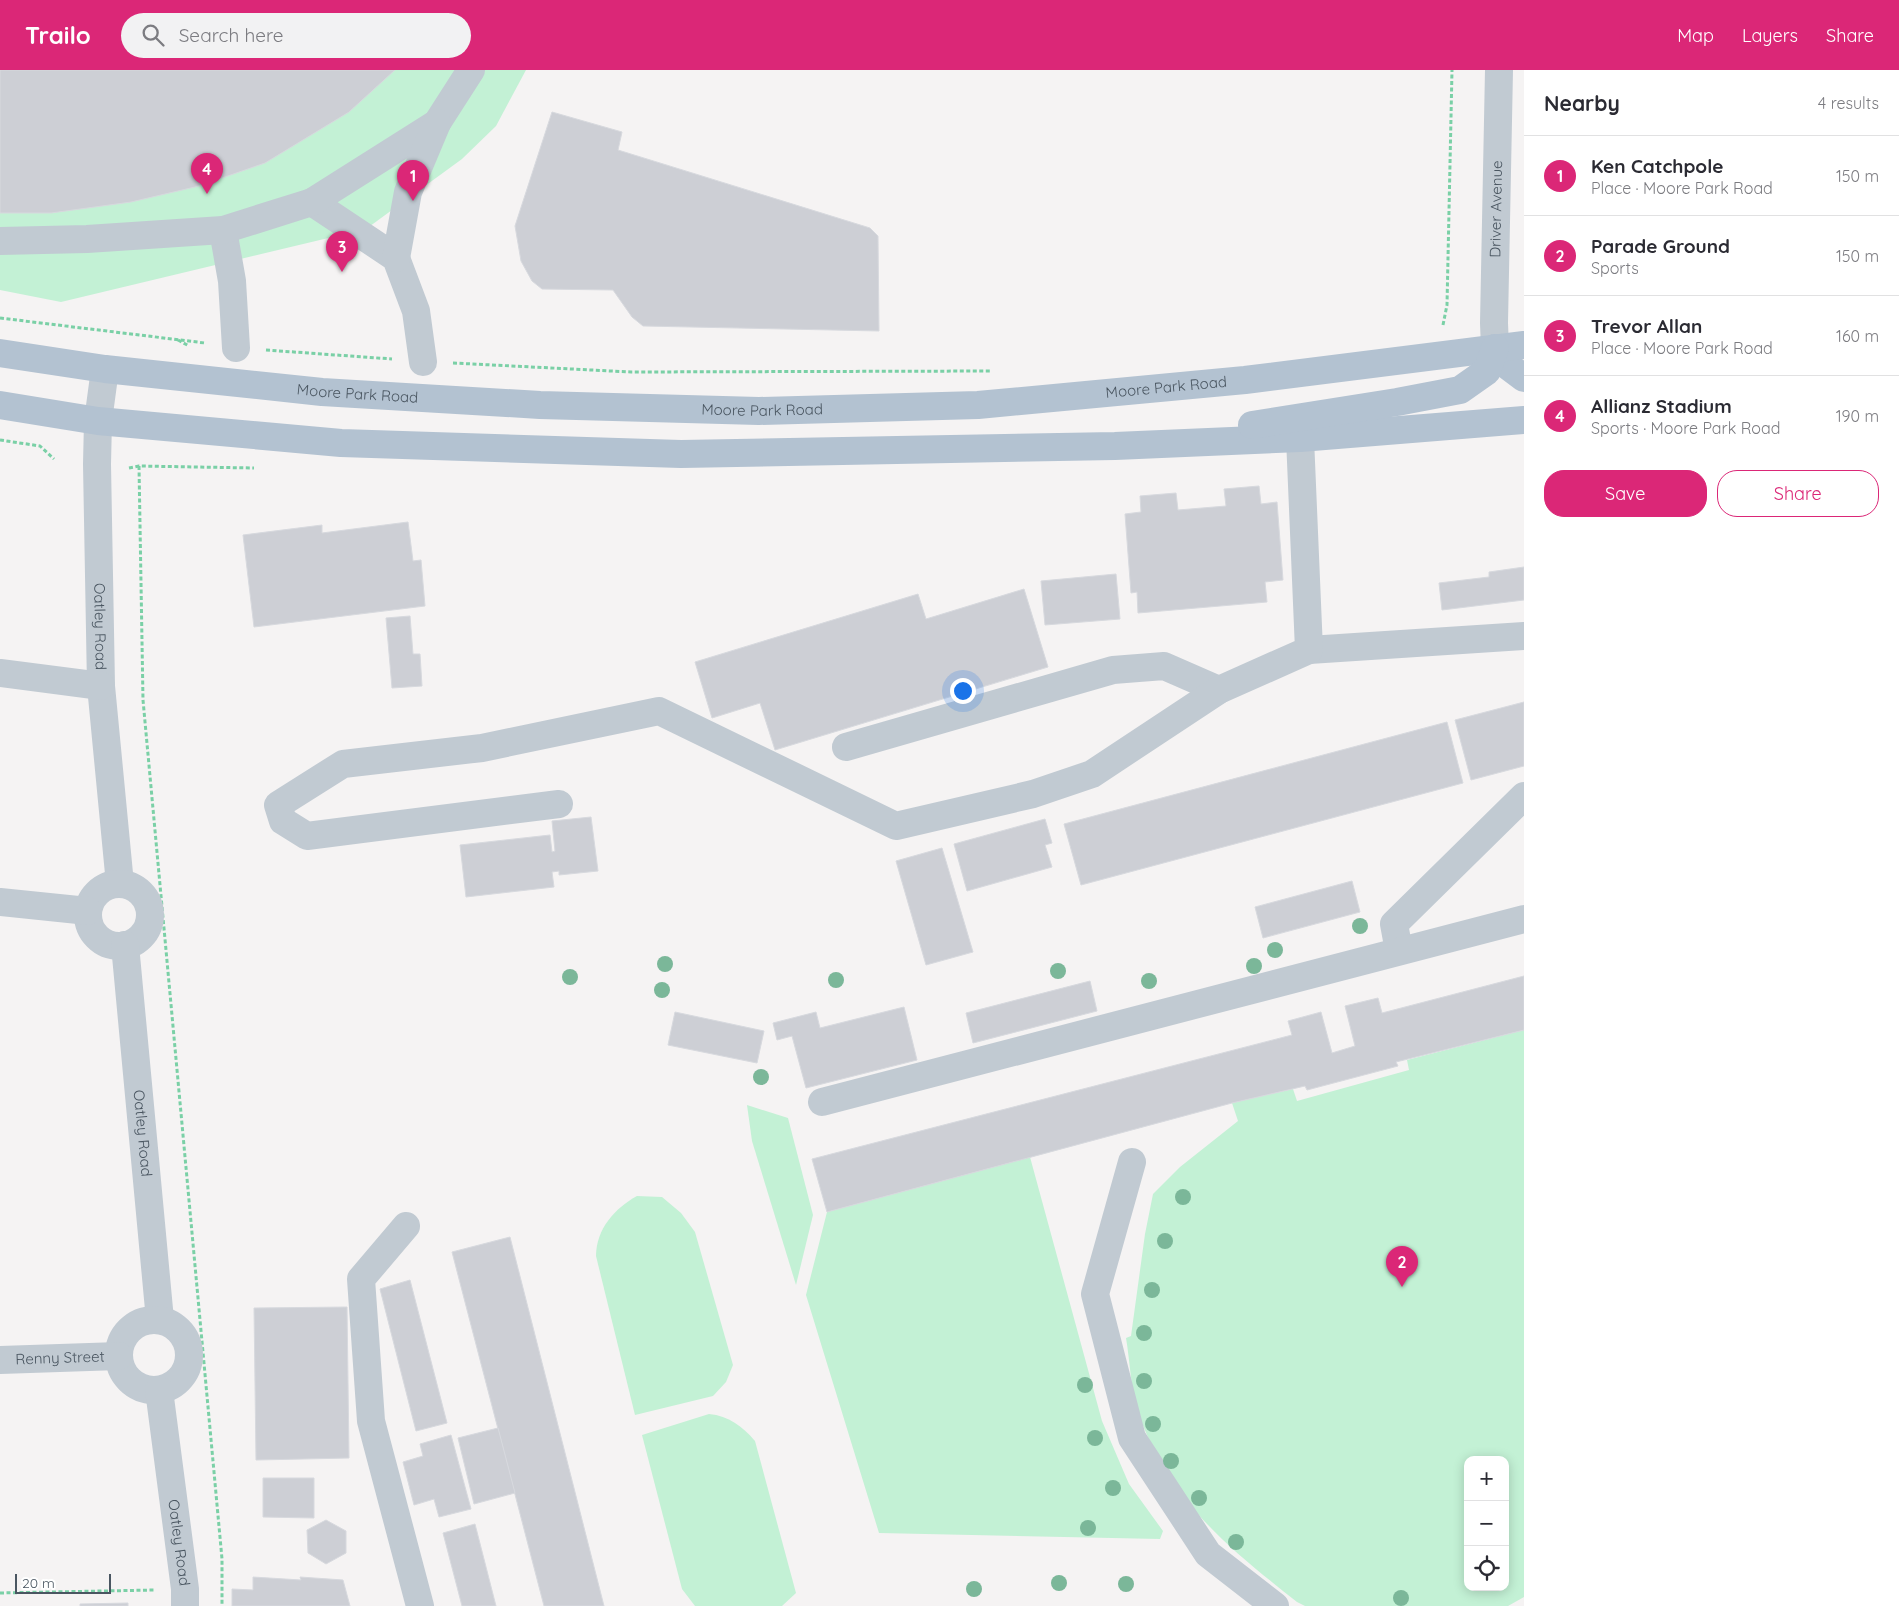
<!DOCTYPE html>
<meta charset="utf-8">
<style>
:root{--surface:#fff;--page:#f2f2f3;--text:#2b2b33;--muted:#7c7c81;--line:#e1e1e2;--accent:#db2777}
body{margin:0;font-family:Quicksand,sans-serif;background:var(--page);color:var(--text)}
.controls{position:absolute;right:15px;bottom:15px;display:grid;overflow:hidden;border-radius:10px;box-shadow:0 2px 12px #0003}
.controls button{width:45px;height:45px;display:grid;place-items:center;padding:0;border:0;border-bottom:1px solid var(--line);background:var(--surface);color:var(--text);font:25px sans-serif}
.scale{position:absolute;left:15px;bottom:12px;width:96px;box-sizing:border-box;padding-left:5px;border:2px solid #4a5661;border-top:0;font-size:14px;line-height:18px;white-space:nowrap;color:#4a5661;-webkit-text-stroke:4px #fff;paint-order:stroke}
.you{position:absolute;left:962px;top:620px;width:18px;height:18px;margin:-12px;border:4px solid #fff;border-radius:50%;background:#1a73e8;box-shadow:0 0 0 8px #1a73e833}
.badge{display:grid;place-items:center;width:32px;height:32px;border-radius:50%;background:var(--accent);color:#fff;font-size:16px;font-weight:700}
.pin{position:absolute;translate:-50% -41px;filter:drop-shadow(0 1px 2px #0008)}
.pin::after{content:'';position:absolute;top:26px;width:18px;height:15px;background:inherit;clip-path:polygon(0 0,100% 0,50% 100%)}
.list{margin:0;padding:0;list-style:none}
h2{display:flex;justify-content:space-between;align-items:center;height:65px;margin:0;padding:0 20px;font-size:21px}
h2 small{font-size:16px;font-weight:400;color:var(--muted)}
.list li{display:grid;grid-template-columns:32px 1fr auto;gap:15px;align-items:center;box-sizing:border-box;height:80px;padding:0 20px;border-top:1px solid var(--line)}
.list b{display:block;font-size:19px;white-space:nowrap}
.list p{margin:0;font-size:16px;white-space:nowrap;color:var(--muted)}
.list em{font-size:16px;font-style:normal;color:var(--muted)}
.actions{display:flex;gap:10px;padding:15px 20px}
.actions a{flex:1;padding:11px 0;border:1px solid var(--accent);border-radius:20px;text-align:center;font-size:18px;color:var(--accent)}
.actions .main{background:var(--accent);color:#fff}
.icon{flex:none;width:28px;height:28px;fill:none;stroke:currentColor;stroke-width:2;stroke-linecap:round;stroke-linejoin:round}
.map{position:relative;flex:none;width:1524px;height:1536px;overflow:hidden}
header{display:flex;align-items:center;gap:30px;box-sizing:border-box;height:70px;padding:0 25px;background:var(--accent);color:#fff}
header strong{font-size:24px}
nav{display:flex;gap:28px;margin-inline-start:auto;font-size:18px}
.search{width:350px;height:45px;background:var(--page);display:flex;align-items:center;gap:12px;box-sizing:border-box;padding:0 18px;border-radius:28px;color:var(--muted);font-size:19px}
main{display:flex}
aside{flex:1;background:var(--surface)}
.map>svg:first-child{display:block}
.green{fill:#c3f1d5;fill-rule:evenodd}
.building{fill:#cdcfd5;stroke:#d7d9de}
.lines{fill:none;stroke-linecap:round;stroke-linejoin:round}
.path{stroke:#7ad0a6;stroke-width:3;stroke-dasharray:4 2.5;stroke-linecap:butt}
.minor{stroke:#c1cad2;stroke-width:28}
.major{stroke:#b3c2d1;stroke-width:28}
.tree{fill:#7bb799}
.labels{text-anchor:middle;stroke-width:4.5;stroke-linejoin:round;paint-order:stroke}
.street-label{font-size:15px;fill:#4a5661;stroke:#fff}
</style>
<header>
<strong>Trailo</strong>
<div class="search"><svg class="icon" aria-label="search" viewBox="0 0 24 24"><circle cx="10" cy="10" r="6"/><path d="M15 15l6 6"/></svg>Search here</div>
<nav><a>Map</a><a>Layers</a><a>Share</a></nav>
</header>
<main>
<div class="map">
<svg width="1524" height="1536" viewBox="0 0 1524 1536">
<rect width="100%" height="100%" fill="#f5f3f3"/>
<!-- green -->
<g class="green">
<polygon points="0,0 526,0 496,56 462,89 366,159 61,232 0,220"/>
<path d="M1524 960V1527L1508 1536H1305L1297 1532C1225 1475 1171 1432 1138 1343 1131 1322 1130 1291 1126 1268L1131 1266 1145 1164 1153 1124 1180 1097 1238 1051 1232 1033 1293 1019 1297 1031 1409 1000 1407 990ZM1468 1390H1505V1517H1468Z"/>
<polygon points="747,1035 788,1048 813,1145 796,1215 752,1071"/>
<polygon points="1030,1087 1102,1351 1129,1414 1163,1461 1160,1469 879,1463 806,1225 827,1142"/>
<path d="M637 1126 662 1127 681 1143 695 1162 733 1295 726 1312 713 1326 635 1345 596 1186C596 1159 615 1138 637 1126Z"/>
<path d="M709 1344C729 1346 742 1356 755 1371L796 1523 782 1536H695L682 1519 642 1365Z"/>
</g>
<!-- building -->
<g class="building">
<polygon points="0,0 395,0 349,42 265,93 199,116 131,132 51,143 0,143"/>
<polygon points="552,42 622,62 618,80 870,158 878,166 879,261 643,256 632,247 613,220 542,219 532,211 521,191 515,156"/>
<polygon points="1259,416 1261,434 1277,432 1283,510 1265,512 1267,532 1138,543 1137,522 1131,523 1125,444 1141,442 1140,426 1176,423 1178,440 1226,436 1224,419"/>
<polygon points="408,452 413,491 421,490 425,536 254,557 243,465 322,455 322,463"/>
<polygon points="1524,497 1524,530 1442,540 1439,513 1489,507 1489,502"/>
<polygon points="1116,504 1120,549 1045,555 1041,511"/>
<polygon points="1024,519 1048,597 775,680 760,633 712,648 695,592 918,524 926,549"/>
<polygon points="410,546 413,584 420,584 422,616 392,618 386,548"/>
<polygon points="1524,632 1524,696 1471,710 1455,650"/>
<polygon points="1447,652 1463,713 1081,815 1064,754"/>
<polygon points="591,747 598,801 559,805 559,801 552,802 554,817 466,827 460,775 550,765 552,782 555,781 552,751"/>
<polygon points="1045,749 1052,773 1045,775 1052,797 967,821 954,774"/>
<polygon points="942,778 973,882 926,895 896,791"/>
<polygon points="1352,811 1360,842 1263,868 1255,837"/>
<polygon points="1524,906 1524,960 1396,992 1398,996 1307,1020 1305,1016 1232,1033 827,1142 812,1089 1292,965 1288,951 1321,942 1332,983 1355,976 1345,936 1378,928 1382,943"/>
<polygon points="1090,911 1097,941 973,973 966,943"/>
<polygon points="904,937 917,990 806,1018 792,966 777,970 773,953 816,942 820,958"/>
<polygon points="675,942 764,961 757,993 668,975"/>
<polygon points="510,1167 604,1536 544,1536 452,1182"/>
<polygon points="410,1210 447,1353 416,1361 380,1219"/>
<polygon points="347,1237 349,1388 256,1390 254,1238"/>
<polygon points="498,1358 515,1423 474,1434 458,1368"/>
<polygon points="451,1365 471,1439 439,1447 434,1429 414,1435 403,1392 423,1386 420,1374"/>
<polygon points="263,1408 314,1408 314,1448 263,1447"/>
<polygon points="326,1450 346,1461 346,1483 326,1494 308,1483 307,1460"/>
<polygon points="475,1454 496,1536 462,1536 443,1463"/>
<polygon points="253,1507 301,1510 300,1507 343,1510 350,1536 232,1536 232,1519 253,1520"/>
<polygon points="128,1533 128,1536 80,1536 80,1534"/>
</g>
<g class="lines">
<!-- path -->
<g class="path">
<polyline points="0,248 205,273"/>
<polyline points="1443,255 1447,235 1452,0"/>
<polyline points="178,270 189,276"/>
<polyline points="266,280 392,289"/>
<polyline points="453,293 631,302 992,301"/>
<polyline points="0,370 40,376 54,389"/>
<polyline points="139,396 143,630 222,1489 222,1536"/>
<polyline points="129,398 139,396 254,398"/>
<polyline points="0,1523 154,1520"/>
</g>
<!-- minor -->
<g class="minor">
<polyline points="312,132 396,188 416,241 423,292"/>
<polyline points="223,160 232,211 236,278"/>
<polyline points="0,171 87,169 223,160 312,132 437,53 471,0"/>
<polyline points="396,188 408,122 437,53"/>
<path id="s1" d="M1495 278 1494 253 1499 0"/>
<path id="s2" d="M105 299 98 351 97 394 101 616 120 814"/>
<polyline points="1309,580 1524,566"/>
<polyline points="0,603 101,616"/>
<polyline points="846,677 1113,600 1164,596 1219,620"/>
<polyline points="559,734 307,766 283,751 278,735 343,694 482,678 659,641 896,756 1033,724 1092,704 1219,620 1309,580 1300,368"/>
<circle cx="119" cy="845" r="31"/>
<polyline points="0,832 88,841"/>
<path id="s3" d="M125 875 160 1250"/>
<polyline points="1399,881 1394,854 1524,726"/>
<polyline points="822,1032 1524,849"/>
<polyline points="1132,1092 1095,1224 1132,1368 1208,1484 1275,1536"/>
<polyline points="406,1156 361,1209 371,1351 420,1536"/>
<circle cx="154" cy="1285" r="35"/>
<path id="s4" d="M0 1290 119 1286"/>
<path id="s5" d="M159 1320 185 1519V1536"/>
</g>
<!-- major -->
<g class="major">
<polyline points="1495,278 1504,293 1524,308"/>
<path id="s6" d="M0 283 105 299 322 322 540 335 759 341 978 335 1245 310 1524 275"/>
<polyline points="0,335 98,351 341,373 681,384 1115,376 1300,368 1524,350"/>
<polyline points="1252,355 1397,332 1460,320 1487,301 1495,278"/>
</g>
</g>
<!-- trees -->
<g class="tree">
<circle cx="1360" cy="856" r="8"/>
<circle cx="1275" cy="880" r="8"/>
<circle cx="665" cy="894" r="8"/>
<circle cx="1254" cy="896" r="8"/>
<circle cx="1058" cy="901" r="8"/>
<circle cx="570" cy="907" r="8"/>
<circle cx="836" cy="910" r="8"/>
<circle cx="1149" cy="911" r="8"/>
<circle cx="662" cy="920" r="8"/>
<circle cx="761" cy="1007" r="8"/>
<circle cx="1183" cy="1127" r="8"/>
<circle cx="1165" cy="1171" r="8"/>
<circle cx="1152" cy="1220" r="8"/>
<circle cx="1144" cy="1263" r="8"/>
<circle cx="1144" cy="1311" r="8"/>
<circle cx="1085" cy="1315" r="8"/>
<circle cx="1153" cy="1354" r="8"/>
<circle cx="1095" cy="1368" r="8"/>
<circle cx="1171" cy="1391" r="8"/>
<circle cx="1113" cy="1418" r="8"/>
<circle cx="1199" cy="1428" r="8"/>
<circle cx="1088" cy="1458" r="8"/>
<circle cx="1236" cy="1472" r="8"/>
<circle cx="1059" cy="1513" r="8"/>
<circle cx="1126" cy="1514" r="8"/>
<circle cx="974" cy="1519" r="8"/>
<circle cx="1401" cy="1528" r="8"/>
</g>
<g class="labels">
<!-- street labels -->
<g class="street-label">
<text dy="5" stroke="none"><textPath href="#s1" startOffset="139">Driver Avenue</textPath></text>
<text dy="5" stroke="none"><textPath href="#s6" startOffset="1170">Moore Park Road</textPath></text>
<text dy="5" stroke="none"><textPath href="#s6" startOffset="360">Moore Park Road</textPath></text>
<text dy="5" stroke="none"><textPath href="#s6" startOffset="765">Moore Park Road</textPath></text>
<text dy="5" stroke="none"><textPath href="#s2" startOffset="258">Oatley Road</textPath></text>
<text dy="5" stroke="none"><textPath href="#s3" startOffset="189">Oatley Road</textPath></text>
<text dy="5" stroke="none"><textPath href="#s4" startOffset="60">Renny Street</textPath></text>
<text dy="5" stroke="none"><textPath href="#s5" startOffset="154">Oatley Road</textPath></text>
</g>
</g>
</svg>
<div class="controls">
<button>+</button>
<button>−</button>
<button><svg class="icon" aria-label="locate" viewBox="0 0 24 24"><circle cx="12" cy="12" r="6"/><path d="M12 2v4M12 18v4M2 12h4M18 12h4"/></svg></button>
</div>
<div class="scale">20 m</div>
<div class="you"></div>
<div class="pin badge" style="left:413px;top:131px">1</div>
<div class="pin badge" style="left:1402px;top:1217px">2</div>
<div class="pin badge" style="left:342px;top:202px">3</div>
<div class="pin badge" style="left:207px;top:124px">4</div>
</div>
<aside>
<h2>Nearby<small>4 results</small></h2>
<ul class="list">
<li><span class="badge">1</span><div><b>Ken Catchpole</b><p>Place · Moore Park Road</p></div><em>150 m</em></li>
<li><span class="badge">2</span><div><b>Parade Ground</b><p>Sports</p></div><em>150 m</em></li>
<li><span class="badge">3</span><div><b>Trevor Allan</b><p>Place · Moore Park Road</p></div><em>160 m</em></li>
<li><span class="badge">4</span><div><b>Allianz Stadium</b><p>Sports · Moore Park Road</p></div><em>190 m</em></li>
</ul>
<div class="actions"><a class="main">Save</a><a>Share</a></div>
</aside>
</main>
